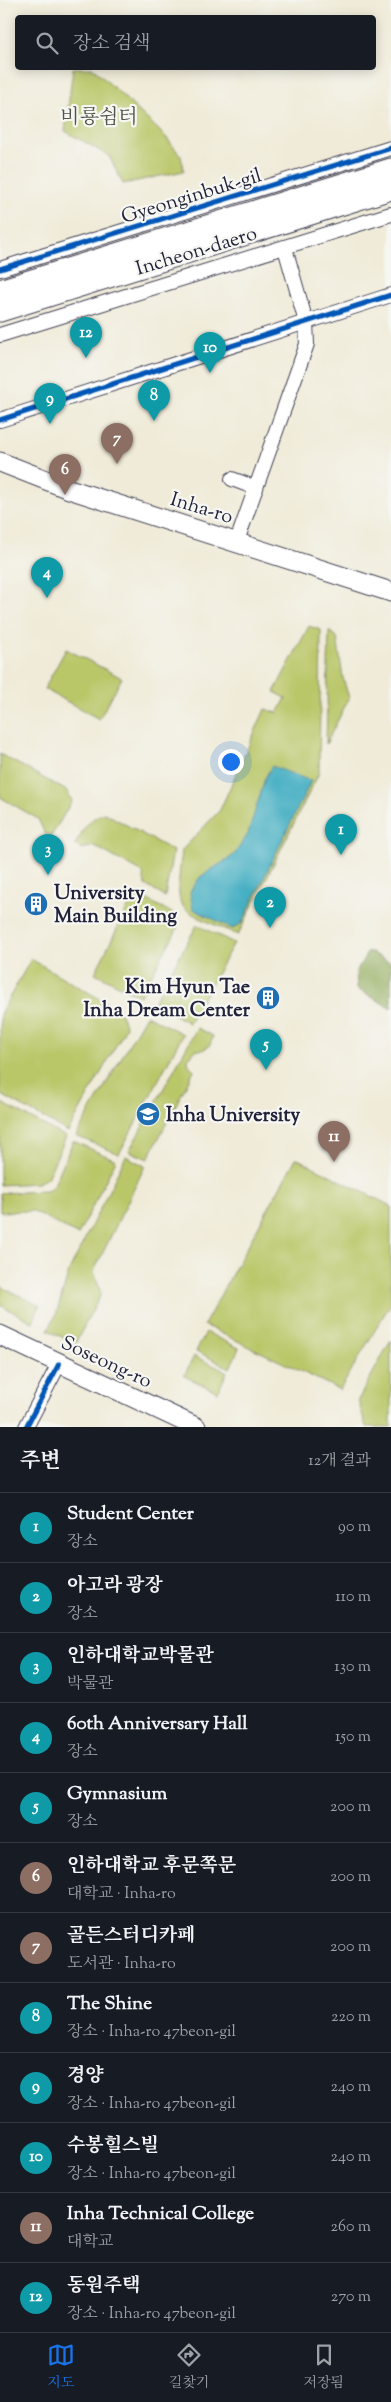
<!DOCTYPE html>
<html lang="ko">
<meta charset="utf-8">
<style>
:root{--surface:#171b24;--page:#20242c;--text:#f1f3f6;--muted:#9ea1a6;--line:#363941;--accent:#1a73e8}
body{margin:0;font-family:"Sorts Mill Goudy","Noto Serif KR",serif;background:var(--page);color:var(--text)}
.you{position:absolute;left:230px;top:761px;width:18px;height:18px;margin:-12px;border:4px solid #fff;border-radius:50%;background:#1a73e8;box-shadow:0 0 0 8px #1a73e833}
.badge{display:grid;place-items:center;width:32px;height:32px;border-radius:50%;background:var(--accent);color:#fff;font-size:16px;font-weight:700}
.pin{position:absolute;translate:-50% -41px;filter:drop-shadow(0 1px 2px #0008)}
.pin::after{content:'';position:absolute;top:26px;width:18px;height:15px;background:inherit;clip-path:polygon(0 0,100% 0,50% 100%)}
.list{margin:0;padding:0;list-style:none}
h2{display:flex;justify-content:space-between;align-items:center;height:65px;margin:0;padding:0 20px;font-size:21px}
h2 small{font-size:16px;font-weight:400;color:var(--muted)}
.list li{display:grid;grid-template-columns:32px 1fr auto;gap:15px;align-items:center;box-sizing:border-box;height:70px;padding:0 20px;border-top:1px solid var(--line)}
.list b{display:block;font-size:19px;white-space:nowrap}
.list p{margin:0;font-size:16px;white-space:nowrap;color:var(--muted)}
.list em{font-size:16px;font-style:normal;color:var(--muted)}
.icon{flex:none;width:28px;height:28px;fill:none;stroke:currentColor;stroke-width:2;stroke-linecap:round;stroke-linejoin:round}
.map{position:relative;flex:none;width:391px;height:1427px;overflow:hidden}
.search{position:absolute;background:var(--surface);box-shadow:0 2px 12px #0003;left:15px;right:15px;top:15px;height:55px;display:flex;align-items:center;gap:12px;box-sizing:border-box;padding:0 18px;border-radius:5px;color:var(--muted);font-size:19px}
.sheet{height:905px;background:var(--surface)}
nav{display:flex;justify-content:space-around;align-items:center;box-sizing:border-box;height:70px;border-top:1px solid var(--line);background:var(--surface);font-size:14px;color:var(--muted)}
nav a{display:grid;justify-items:center;gap:2px}
nav .on{color:var(--accent)}
.map>svg:first-child{display:block}
.green{fill:#bac769;stroke:#6e7452}
.forest{fill:#93ac5d;stroke:#5a674c}
.water{fill:#45afc3;stroke:#34687f}
.lines{fill:none;stroke-linecap:round;stroke-linejoin:round}
.minor-casing{stroke:#414053;stroke-width:16}
.major-casing{stroke:#414053;stroke-width:21}
.highway-casing{stroke:#414053;stroke-width:23}
.minor{stroke:#fff;stroke-width:14}
.major{stroke:#fff;stroke-width:19}
.highway{stroke:#fff;stroke-width:21}
.cycleway-casing{stroke:#f6f6f2;stroke-width:8}
.cycleway{stroke:#0057b8;stroke-width:5}
.labels{text-anchor:middle;stroke-width:4.5;stroke-linejoin:round;paint-order:stroke}
.park-label{font-size:20px;fill:#505449;stroke:#f6f6f2}
.street-label{font-size:20px;fill:#22223b;stroke:#f6f6f2}
.poi-label{font-size:20px;font-weight:bold;fill:#22223b;stroke:#f6f6f2;text-anchor:start}
</style>
<div class="map">
<svg width="391" height="1427" viewBox="0 0 391 1427">
<rect width="100%" height="100%" fill="#f6f6f2"/>
<filter id="ink" filterUnits="userSpaceOnUse"><feTurbulence type="fractalNoise" baseFrequency=".02" numOctaves="2"/><feDisplacementMap in="SourceGraphic" scale="10" xChannelSelector="R" yChannelSelector="G"/><feConvolveMatrix kernelMatrix="1 2 1 2 8 2 1 2 1" color-interpolation-filters="sRGB"/></filter>
<filter id="wash" filterUnits="userSpaceOnUse"><feTurbulence type="fractalNoise" baseFrequency=".0096" numOctaves="4" result="noise"/><feDisplacementMap in="SourceGraphic" scale="20" xChannelSelector="R" yChannelSelector="G"/><feGaussianBlur stdDeviation="1.12" result="paint"/><feColorMatrix in="noise" values="0 0 0 0 0 0 0 0 0 0 0 0 0 0 0 0 0 1.4 0 .05"/><feComposite in="paint" operator="in"/></filter>
<g filter="url(#wash)">
<rect width="100%" height="100%" fill="#f0ebd8"/>
<!-- green -->
<g class="green">
<polygon points="73,68 93,68 165,136 181,156 184,171 123,184 109,156 65,131"/>
<path d="M309 626 321 630 319 773 238 935C224 928 189 916 182 905 175 896 181 861 182 850L220 810 265 709 278 713 286 698 274 692Z"/>
<polygon points="329,631 337,637 343,678 349,698 326,744"/>
<polygon points="66,649 122,678 99,719 44,689"/>
<polygon points="0,754 67,791 72,801 52,835 45,834 38,819 0,797"/>
<path d="M105 813 173 851 165 897 145 885 143 873 94 846 82 849 75 845C83 830 88 818 105 813Z"/>
<polygon points="135,893 174,914 179,923 176,931 140,996 95,973"/>
<polygon points="197,925 234,943 189,1023 153,1003"/>
<polygon points="31,959 119,1010 126,1026 123,1033 68,1132 0,1094 0,1014"/>
<polygon points="146,1015 183,1034 119,1154 76,1136"/>
<polygon points="197,1028 213,1036 210,1045 203,1050 196,1050 188,1059 189,1065 194,1070 148,1159 129,1151"/>
<polygon points="0,1102 66,1137 47,1178 38,1183 0,1185"/>
<polygon points="73,1141 116,1160 78,1235 32,1211 0,1212 0,1193 47,1191 54,1185"/>
<polygon points="126,1156 145,1166 94,1271 101,1294 75,1344 48,1330 56,1315 69,1271"/>
<polygon points="296,1158 391,1206 391,1303 340,1390 204,1325"/>
<polygon points="0,1286 40,1306 33,1322 0,1305"/>
<polygon points="206,1332 239,1348 230,1368 196,1351"/>
<polygon points="391,1340 391,1427 366,1427 358,1400"/>
<polygon points="194,1356 227,1372 218,1392 184,1376"/>
</g>
<!-- forest -->
<polygon class="forest" points="368,951 391,963 391,1008 357,989 356,972"/>
<!-- water -->
<polygon class="water" points="272,766 311,781 242,923 233,929 193,909 190,892 200,877 234,855 248,834 265,778"/>
</g>
<g filter="url(#ink)">
<g class="lines">
<!-- minor casing -->
<g class="minor-casing">
<g id="minor">
<polyline points="0,269 391,148"/>
<polyline points="0,335 391,214"/>
<polyline points="0,420 391,295"/>
<polyline points="232,479 256,488"/>
<polyline points="237,541 307,344 306,322 285,248"/>
<polyline points="26,1427 59,1364"/>
</g>
</g>
<!-- major casing -->
<g class="major-casing">
<g id="major">
<polyline points="0,462 69,489 391,592"/>
<polyline points="0,1335 196,1427"/>
</g>
</g>
<!-- highway casing -->
<g class="highway-casing">
<g id="highway">
<polyline points="0,290 391,169"/>
<polyline points="0,311 391,189"/>
</g>
</g>
<!-- minor -->
<use href="#minor" class="minor"/>
<!-- major -->
<use href="#major" class="major"/>
<!-- highway -->
<use href="#highway" class="highway"/>
<!-- cycleway casing -->
<g class="cycleway-casing">
<g id="cycleway">
<polyline points="0,269 391,148"/>
<polyline points="0,420 391,295"/>
<polyline points="26,1427 59,1364"/>
</g>
</g>
<!-- cycleway -->
<use href="#cycleway" class="cycleway"/>
</g>
</g>
<!-- icons -->
<defs>
<g id="building-disc" transform="scale(1.25)"><circle r="9.5" fill="#1f6fb2" stroke="#f6f6f2"/><path d="M-4-6H4V6H1V3H-1V6H-4ZM-2.5-4.3h1.7v1.8h-1.7ZM.8-4.3h1.7v1.8H.8ZM-2.5-1h1.7V.8h-1.7ZM.8-1h1.7V.8H.8Z" fill="#fff"/></g>
<g id="university-disc" transform="scale(1.25)"><circle r="9.5" fill="#1f6fb2" stroke="#f6f6f2"/><path d="M0-5L7-2L0 1L-7-2ZM-4 1L0 2.5L4 1V4Q0 6-4 4Z" fill="#fff"/></g>
</defs>
<g fill-rule="evenodd">
<use href="#building-disc" x="36" y="904"/>
<use href="#building-disc" x="268" y="998"/>
<use href="#university-disc" x="148" y="1114"/>
</g>
<g class="labels">
<!-- park labels -->
<g class="park-label">
<text x="99" y="123">비룡쉼터</text>
</g>
<!-- street labels -->
<g class="street-label">
<text transform="translate(191 195) rotate(-17)" y="7">Gyeonginbuk-gil</text>
<text transform="translate(196 250) rotate(-17)" y="7">Incheon-daero</text>
<text transform="translate(202 507) rotate(17)" y="7">Inha-ro</text>
<text transform="translate(107 1361) rotate(25)" y="7">Soseong-ro</text>
</g>
<!-- poi labels -->
<g class="poi-label">
<text x="54" y="899">University<tspan x="54" dy="23">Main Building</tspan></text>
<text x="250" y="993" text-anchor="end">Kim Hyun Tae<tspan x="250" dy="23">Inha Dream Center</tspan></text>
<text x="166" y="1121">Inha University</text>
</g>
</g>
</svg>
<div class="you"></div>
<div class="pin badge" style="left:341px;top:855px;background:#0f9aa8">1</div>
<div class="pin badge" style="left:270px;top:928px;background:#0f9aa8">2</div>
<div class="pin badge" style="left:48px;top:875px;background:#0f9aa8">3</div>
<div class="pin badge" style="left:47px;top:598px;background:#0f9aa8">4</div>
<div class="pin badge" style="left:266px;top:1070px;background:#0f9aa8">5</div>
<div class="pin badge" style="left:65px;top:495px;background:#8d6e63">6</div>
<div class="pin badge" style="left:117px;top:464px;background:#8d6e63">7</div>
<div class="pin badge" style="left:154px;top:421px;background:#0f9aa8">8</div>
<div class="pin badge" style="left:50px;top:424px;background:#0f9aa8">9</div>
<div class="pin badge" style="left:210px;top:373px;background:#0f9aa8">10</div>
<div class="pin badge" style="left:334px;top:1162px;background:#8d6e63">11</div>
<div class="pin badge" style="left:86px;top:358px;background:#0f9aa8">12</div>
<div class="search"><svg class="icon" aria-label="search" viewBox="0 0 24 24"><circle cx="10" cy="10" r="6"/><path d="M15 15l6 6"/></svg>장소 검색</div>
</div>
<section class="sheet">
<h2>주변<small>12개 결과</small></h2>
<ul class="list">
<li><span class="badge" style="background:#0f9aa8">1</span><div><b>Student Center</b><p>장소</p></div><em>90 m</em></li>
<li><span class="badge" style="background:#0f9aa8">2</span><div><b>아고라 광장</b><p>장소</p></div><em>110 m</em></li>
<li><span class="badge" style="background:#0f9aa8">3</span><div><b>인하대학교박물관</b><p>박물관</p></div><em>130 m</em></li>
<li><span class="badge" style="background:#0f9aa8">4</span><div><b>60th Anniversary Hall</b><p>장소</p></div><em>150 m</em></li>
<li><span class="badge" style="background:#0f9aa8">5</span><div><b>Gymnasium</b><p>장소</p></div><em>200 m</em></li>
<li><span class="badge" style="background:#8d6e63">6</span><div><b>인하대학교 후문쪽문</b><p>대학교 · Inha-ro</p></div><em>200 m</em></li>
<li><span class="badge" style="background:#8d6e63">7</span><div><b>골든스터디카페</b><p>도서관 · Inha-ro</p></div><em>200 m</em></li>
<li><span class="badge" style="background:#0f9aa8">8</span><div><b>The Shine</b><p>장소 · Inha-ro 47beon-gil</p></div><em>220 m</em></li>
<li><span class="badge" style="background:#0f9aa8">9</span><div><b>경양</b><p>장소 · Inha-ro 47beon-gil</p></div><em>240 m</em></li>
<li><span class="badge" style="background:#0f9aa8">10</span><div><b>수봉힐스빌</b><p>장소 · Inha-ro 47beon-gil</p></div><em>240 m</em></li>
<li><span class="badge" style="background:#8d6e63">11</span><div><b>Inha Technical College</b><p>대학교</p></div><em>260 m</em></li>
<li><span class="badge" style="background:#0f9aa8">12</span><div><b>동원주택</b><p>장소 · Inha-ro 47beon-gil</p></div><em>270 m</em></li>
</ul>
</section>
<nav>
<a class="on"><svg class="icon" aria-label="map" viewBox="0 0 24 24"><path d="M3 6l6-2 6 2 6-2v14l-6 2-6-2-6 2zM9 4v14M15 6v14"/></svg>지도</a>
<a><svg class="icon" aria-label="directions" viewBox="0 0 24 24"><path d="M12 3l9 9-9 9-9-9zM9 14v-3h6M13 9l2 2-2 2"/></svg>길찾기</a>
<a><svg class="icon" aria-label="saved" viewBox="0 0 24 24"><path d="M7 4h10v16l-5-4-5 4z"/></svg>저장됨</a>
</nav>
